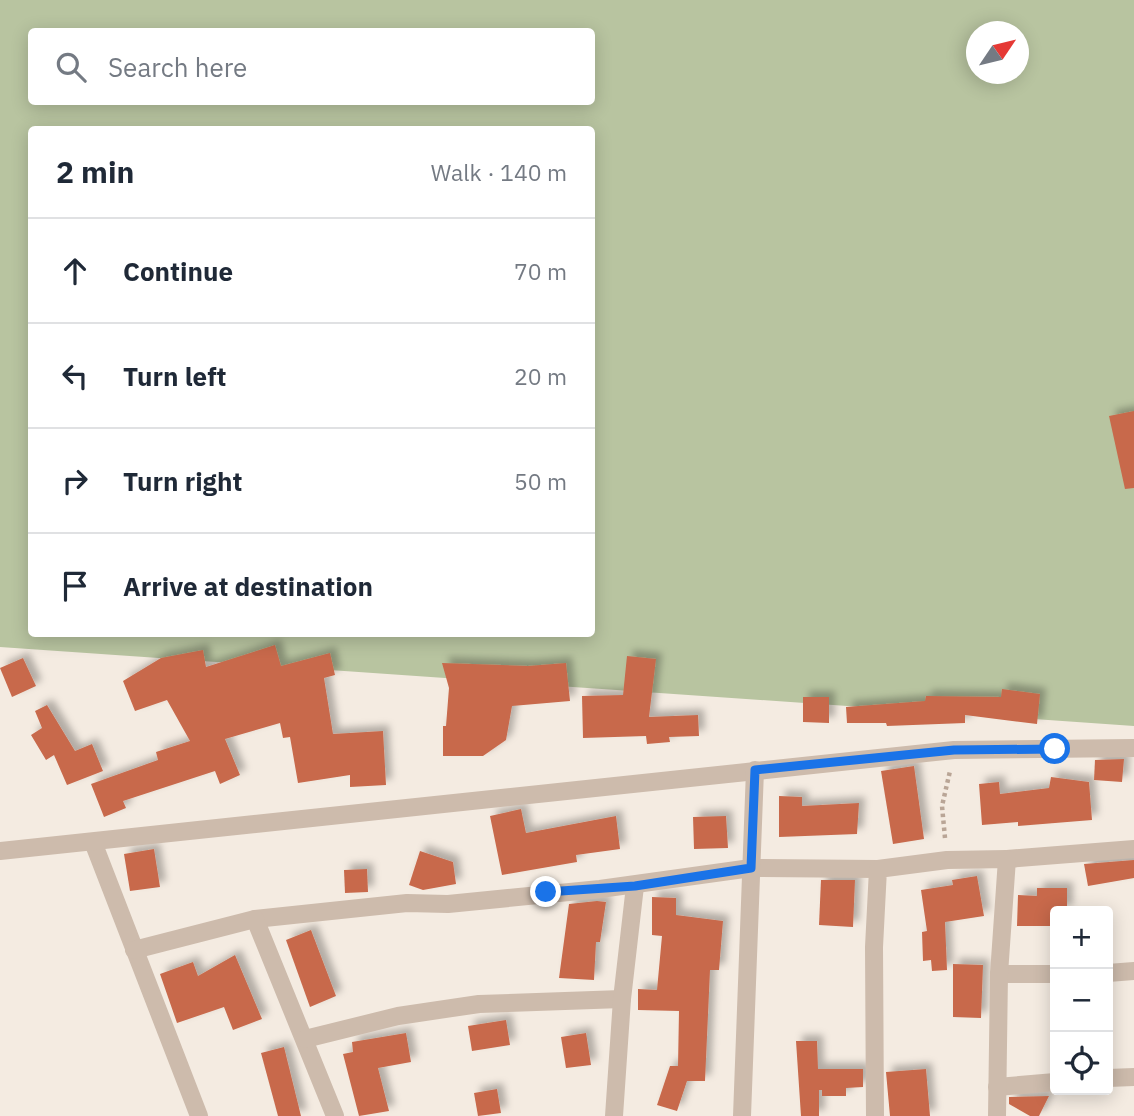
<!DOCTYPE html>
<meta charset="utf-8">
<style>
:root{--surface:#fff;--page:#f6f6f7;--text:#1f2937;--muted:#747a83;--line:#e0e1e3}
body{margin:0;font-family:"IBM Plex Sans",sans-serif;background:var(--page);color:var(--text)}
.controls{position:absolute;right:21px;bottom:21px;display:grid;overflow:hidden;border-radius:7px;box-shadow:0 4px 18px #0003}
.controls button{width:63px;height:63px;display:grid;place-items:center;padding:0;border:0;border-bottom:2px solid var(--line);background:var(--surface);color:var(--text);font:35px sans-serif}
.compass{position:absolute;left:966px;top:21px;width:63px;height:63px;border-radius:50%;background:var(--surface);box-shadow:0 4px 18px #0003;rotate:55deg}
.stop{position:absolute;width:21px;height:21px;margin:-16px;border:5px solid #1a73e8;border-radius:50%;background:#fff}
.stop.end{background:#1a73e8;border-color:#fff;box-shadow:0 2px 7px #0008}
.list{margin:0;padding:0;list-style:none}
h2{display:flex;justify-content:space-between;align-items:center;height:91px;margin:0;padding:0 28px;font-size:30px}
h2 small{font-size:23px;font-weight:400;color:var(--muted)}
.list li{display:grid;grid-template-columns:46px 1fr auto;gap:21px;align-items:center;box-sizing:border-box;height:105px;padding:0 28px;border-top:2px solid var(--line)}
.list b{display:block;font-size:26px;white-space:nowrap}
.list em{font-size:23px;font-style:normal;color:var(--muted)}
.icon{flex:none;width:38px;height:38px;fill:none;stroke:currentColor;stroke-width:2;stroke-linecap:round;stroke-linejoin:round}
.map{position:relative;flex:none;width:1134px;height:1116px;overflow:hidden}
.search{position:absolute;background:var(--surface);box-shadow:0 4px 18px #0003;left:28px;top:28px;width:567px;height:77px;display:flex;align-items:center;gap:18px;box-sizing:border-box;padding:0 24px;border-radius:7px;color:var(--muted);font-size:26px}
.panel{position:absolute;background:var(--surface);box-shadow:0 4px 18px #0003;left:28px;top:126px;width:567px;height:511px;border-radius:7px}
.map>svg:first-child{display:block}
.green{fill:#b8c4a0;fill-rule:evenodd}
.building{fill:#c8694b;filter:url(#shadow)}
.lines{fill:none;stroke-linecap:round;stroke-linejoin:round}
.path{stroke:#b9a596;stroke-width:4.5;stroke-dasharray:3.5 3.5;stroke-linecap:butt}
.minor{stroke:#cdbbac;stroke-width:18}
.route{stroke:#1a73e8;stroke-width:9}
</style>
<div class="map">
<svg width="1134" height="1116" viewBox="0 0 1134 1116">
<defs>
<filter id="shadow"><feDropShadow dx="6" dy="-6" stdDeviation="3.5" flood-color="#0004"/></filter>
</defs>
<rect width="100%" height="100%" fill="#f4ebe1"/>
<!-- green -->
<path class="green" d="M0 0H1134V726L0 647ZM32 32H592V102H32ZM976 32H1018V74H976ZM32 130H592V634H32Z"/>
<!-- building -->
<g class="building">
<polygon points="1134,411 1134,488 1125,489 1109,416"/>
<polygon points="275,645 281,666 330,653 335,675 324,678 333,734 383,731 386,785 350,787 350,775 298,783 290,737 283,738 280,723 225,739 240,775 220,784 215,771 123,801 126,808 104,817 91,784 158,760 156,752 190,741 167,700 135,711 123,681 161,658 203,650 206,667"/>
<polygon points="627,656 656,659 649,717 698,715 699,736 669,737 670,742 647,744 646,736 583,738 582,696 623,695"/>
<polygon points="23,658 36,686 12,697 0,668"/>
<polygon points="442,663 528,666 566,663 570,701 512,706 506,740 483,756 443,756 443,726 446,726 449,688"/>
<polygon points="1002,689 1040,694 1037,724 965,715 965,723 887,726 886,723 847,723 846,707 925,701 926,696 1001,697"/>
<polygon points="803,697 829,697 829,723 803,722"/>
<polygon points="47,705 75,751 92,744 103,771 67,785 54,755 46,760 31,735 42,728 35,711"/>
<polygon points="1124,759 1122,782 1094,780 1095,760"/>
<polygon points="914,766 924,839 893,844 881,771"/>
<polygon points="1051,777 1089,782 1092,820 1018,826 1018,822 982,825 979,784 999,782 1000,794 1049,788"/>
<polygon points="779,796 802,797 802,806 859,803 857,834 779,837"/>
<polygon points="521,809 526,833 616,816 620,849 576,855 577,862 502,875 490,816"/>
<polygon points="726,816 728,848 694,849 693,817"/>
<polygon points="154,849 160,887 130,891 124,854"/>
<polygon points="420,851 453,862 456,884 423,890 409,885"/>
<polygon points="1134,860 1134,878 1088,886 1084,864"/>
<polygon points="367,869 368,892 345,893 344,870"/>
<polygon points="977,876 984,916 945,922 947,970 932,971 931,960 923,961 922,932 927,931 921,890 953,885 952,880"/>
<polygon points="821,880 855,880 853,927 819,925"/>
<polygon points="1037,888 1067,888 1067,911 1055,911 1055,926 1017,926 1018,895 1037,896"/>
<polygon points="652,897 676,898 676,915 723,921 719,970 710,970 705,1081 687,1081 677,1111 657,1105 670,1066 678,1066 679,1011 638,1010 638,989 657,990 662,936 652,935"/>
<polygon points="597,901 606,902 600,942 596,942 594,980 559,978 569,904"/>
<polygon points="311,930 336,996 310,1007 286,940"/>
<polygon points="235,955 262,1019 233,1030 224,1007 177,1023 160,974 193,962 198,976"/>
<polygon points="953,964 983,965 981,1018 953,1017"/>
<polygon points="506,1020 510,1045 472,1051 468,1026"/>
<polygon points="406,1033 411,1062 378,1068 389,1111 359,1116 343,1054 353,1052 352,1042"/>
<polygon points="586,1033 591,1065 566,1068 561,1037"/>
<polygon points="796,1041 817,1041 818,1069 863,1069 863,1087 846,1088 846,1096 822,1096 822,1090 819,1090 819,1116 801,1116"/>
<polygon points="284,1047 301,1116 278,1116 261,1053"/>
<polygon points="926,1069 930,1116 890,1116 886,1072"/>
<polygon points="497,1089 501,1113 478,1116 474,1093"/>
<polygon points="1049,1096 1039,1116 1030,1116 1009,1104 1009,1097"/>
</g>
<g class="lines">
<!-- path -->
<polyline class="path" points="945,838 942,806 950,771"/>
<!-- minor -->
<g class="minor">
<polyline points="93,842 199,1116"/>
<polyline points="0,851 954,750 1134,748"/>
<polyline points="1007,859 1134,849"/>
<polyline points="255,919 407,903 448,904 600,889 751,868 878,869"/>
<polyline points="134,950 255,919 335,1116"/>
<polyline points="1108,973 1134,971"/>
<polyline points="999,974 1055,974"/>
<polyline points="305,1039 398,1016 479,1004 622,999"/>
<polyline points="1108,1078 1134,1077"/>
<polyline points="997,1087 1055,1082"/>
<polyline points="614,1116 622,999 635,886"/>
<polyline points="742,1116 755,770"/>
<polyline points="875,1116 874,947 878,869 947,860 1007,859 999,974 997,1116"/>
</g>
</g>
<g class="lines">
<!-- route -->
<polyline class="route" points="546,892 635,886 751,868 755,770 954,750 1055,749"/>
</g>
</svg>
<div class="controls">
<button>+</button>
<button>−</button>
<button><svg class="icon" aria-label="locate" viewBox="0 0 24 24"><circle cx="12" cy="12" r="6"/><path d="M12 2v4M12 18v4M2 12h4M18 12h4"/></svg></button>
</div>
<svg class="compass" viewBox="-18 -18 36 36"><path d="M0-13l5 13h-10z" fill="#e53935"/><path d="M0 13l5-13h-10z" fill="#747a83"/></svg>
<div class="stop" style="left:1055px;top:749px"></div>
<div class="stop end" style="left:546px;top:892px"></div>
<div class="search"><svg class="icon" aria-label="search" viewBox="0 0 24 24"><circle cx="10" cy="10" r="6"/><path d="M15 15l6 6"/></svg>Search here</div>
<section class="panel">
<h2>2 min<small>Walk · 140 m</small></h2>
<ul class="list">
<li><svg class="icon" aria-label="ahead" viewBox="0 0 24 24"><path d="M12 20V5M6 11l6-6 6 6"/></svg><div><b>Continue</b></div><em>70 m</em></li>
<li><svg class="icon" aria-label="left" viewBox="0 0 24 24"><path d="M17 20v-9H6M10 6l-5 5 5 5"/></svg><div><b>Turn left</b></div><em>20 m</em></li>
<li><svg class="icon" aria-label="right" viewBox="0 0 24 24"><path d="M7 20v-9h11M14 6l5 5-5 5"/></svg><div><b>Turn right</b></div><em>50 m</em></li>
<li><svg class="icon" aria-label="arrive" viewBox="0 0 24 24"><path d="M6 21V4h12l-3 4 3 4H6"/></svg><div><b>Arrive at destination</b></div></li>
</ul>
</section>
</div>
